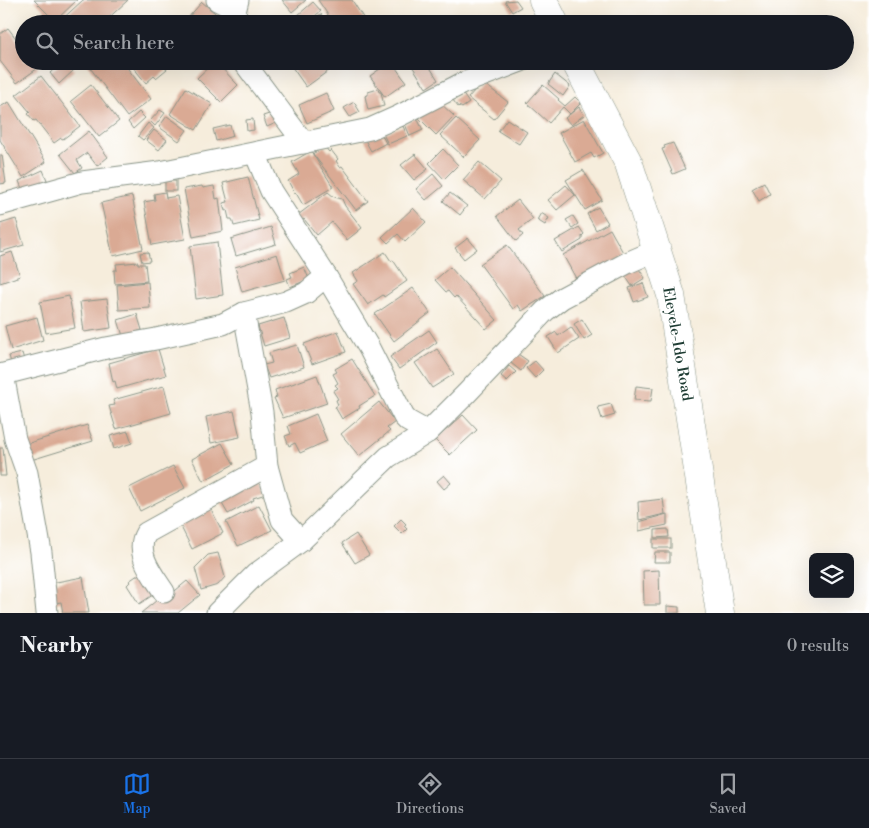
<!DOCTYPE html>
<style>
:root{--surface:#171b24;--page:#20242c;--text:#f1f3f6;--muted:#9ea1a6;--line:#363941;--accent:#1a73e8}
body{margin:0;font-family:"Libre Bodoni",serif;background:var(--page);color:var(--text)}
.controls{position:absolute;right:15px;bottom:15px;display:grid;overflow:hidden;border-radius:8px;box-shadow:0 5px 20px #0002}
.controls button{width:45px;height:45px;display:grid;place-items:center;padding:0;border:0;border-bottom:1px solid var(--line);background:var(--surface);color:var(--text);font:25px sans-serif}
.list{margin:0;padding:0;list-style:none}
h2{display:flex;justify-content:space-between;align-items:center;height:65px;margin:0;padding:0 20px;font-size:21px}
h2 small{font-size:16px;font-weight:400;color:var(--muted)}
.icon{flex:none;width:28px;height:28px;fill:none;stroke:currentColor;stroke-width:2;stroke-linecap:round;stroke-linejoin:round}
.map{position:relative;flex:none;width:869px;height:613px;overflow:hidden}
.search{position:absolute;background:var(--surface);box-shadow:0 5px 20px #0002;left:15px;right:15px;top:15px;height:55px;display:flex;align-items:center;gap:12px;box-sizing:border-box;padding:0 18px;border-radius:28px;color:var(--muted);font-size:19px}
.sheet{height:145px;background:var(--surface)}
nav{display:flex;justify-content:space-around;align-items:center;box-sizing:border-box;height:70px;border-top:1px solid var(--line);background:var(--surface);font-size:14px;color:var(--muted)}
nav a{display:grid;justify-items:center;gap:2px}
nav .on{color:var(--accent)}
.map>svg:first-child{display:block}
.building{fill:#daaa94}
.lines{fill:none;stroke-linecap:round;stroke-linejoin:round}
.minor-casing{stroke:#8a9588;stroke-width:23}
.major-casing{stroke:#8a9588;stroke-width:29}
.minor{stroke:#fff;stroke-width:21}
.major{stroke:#fff;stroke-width:28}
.labels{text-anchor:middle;stroke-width:4.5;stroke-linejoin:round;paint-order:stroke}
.street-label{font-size:15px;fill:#1f3d34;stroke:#fff}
</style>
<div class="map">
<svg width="869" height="613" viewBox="0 0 869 613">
<rect width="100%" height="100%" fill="#fff"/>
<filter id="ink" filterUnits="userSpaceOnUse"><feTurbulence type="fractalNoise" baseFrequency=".02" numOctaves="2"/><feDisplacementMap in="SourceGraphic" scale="10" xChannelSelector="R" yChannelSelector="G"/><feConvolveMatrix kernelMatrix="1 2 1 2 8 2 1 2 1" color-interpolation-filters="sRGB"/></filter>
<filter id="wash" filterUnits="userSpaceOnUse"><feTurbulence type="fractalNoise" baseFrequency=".0096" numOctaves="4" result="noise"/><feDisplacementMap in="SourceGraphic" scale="20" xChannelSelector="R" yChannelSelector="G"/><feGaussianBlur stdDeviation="1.12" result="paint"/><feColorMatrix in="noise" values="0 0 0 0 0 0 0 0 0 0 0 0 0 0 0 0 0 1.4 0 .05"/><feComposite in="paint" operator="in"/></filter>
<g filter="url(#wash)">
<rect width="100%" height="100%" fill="#f6eddc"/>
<g id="blocks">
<!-- building -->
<g class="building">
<polygon points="34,0 77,0 55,21"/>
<polygon points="83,0 128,0 102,24 60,24 59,22"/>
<polygon points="282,0 306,0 292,12"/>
<polygon points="318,0 352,0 367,24 334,24"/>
<polygon points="516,0 521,7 512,12 505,1"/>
<polygon points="202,2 221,18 216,24 190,24 186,20"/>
<polygon points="313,2 321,11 305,24 292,24 290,22"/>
<polygon points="321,14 327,24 310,24 309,22"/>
<polygon points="524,14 528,24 517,24 515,18"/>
<polygon points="8,28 24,49 24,61 33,61 38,68 17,83 0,61 0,34"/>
<polygon points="63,61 66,61 74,70 59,84 50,73"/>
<polygon points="85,61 122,61 151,99 127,117"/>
<polygon points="128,61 161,61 167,69 156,78 154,76 146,83"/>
<polygon points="215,61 238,85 221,102 197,78"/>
<polygon points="300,61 342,61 306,87 292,67"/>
<polygon points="391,61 406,82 385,97 370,76"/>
<polygon points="409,61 426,61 438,80 426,88"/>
<polygon points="555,74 570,86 563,96 548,84"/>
<polygon points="41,76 80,126 63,139 61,138 54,143 36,120 34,121 28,114 30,112 16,95"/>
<polygon points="482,82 508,102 494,119 468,98"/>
<polygon points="91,85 119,121 99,137 71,101"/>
<polygon points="543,85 559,99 558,100 565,106 575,97 581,103 570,114 563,107 549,123 527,103"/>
<polygon points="186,88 212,104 196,130 170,114"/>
<polygon points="378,89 379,92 381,92 384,106 368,110 365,96 368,95 368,92"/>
<polygon points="326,93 334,111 307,123 299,105"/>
<polygon points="462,93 469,103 462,108 459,106 458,107 453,100"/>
<polygon points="437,100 454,116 436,135 419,118"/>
<polygon points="9,102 46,162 23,177 0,140 0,107"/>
<polygon points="354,102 360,112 350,117 344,108"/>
<polygon points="579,107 584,115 571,125 565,118"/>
<polygon points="160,110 165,113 155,126 150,121"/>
<polygon points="139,112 145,118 133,129 128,122"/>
<polygon points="272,113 276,123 267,127 263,116"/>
<polygon points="167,116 187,130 179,141 159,127"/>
<polygon points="417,118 423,130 410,136 405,124"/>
<polygon points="456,118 480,140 464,157 440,135"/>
<polygon points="253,119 254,130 247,131 246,120"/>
<polygon points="507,119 527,132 519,144 498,131"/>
<polygon points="584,119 603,153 594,158 591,153 575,162 559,133"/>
<polygon points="148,123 154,128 143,140 138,136"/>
<polygon points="230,125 233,136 216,141 213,129"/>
<polygon points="403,126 407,136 388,144 383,134"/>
<polygon points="154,130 167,140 159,150 146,140"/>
<polygon points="89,131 108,157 97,166 87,153 77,160 82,168 75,173 60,154"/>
<polygon points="380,132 386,143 371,151 365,140"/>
<polygon points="673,143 685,169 673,174 662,149 665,148 664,146"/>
<polygon points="324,146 329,152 331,150 338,159 336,161 340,167 342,166 368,201 356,210 313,154"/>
<polygon points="443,149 458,165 444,179 429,163"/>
<polygon points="311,151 333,187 303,205 296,193 295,194 288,181 299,174 292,162"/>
<polygon points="415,154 428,169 414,180 401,165"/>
<polygon points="0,155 2,155 6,183 0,184"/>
<polygon points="479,162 501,181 485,199 463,180"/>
<polygon points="43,170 47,180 23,191 19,181"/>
<polygon points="583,170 602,200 585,210 566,180"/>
<polygon points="433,174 443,186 426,200 416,189"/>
<polygon points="248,177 259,220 234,226 232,219 229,219 227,210 225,211 223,203 228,202 223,183"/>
<rect x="165" y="181" width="11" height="10"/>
<polygon points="764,182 770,194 759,201 752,189"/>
<polygon points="566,185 575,195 557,210 548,200"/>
<polygon points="202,186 203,188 214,186 216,199 219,198 223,231 193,237 184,189"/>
<polygon points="165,192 166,198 177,196 185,239 152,245 144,202 155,200 154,194"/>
<polygon points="328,192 334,197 342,199 345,206 362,228 347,240 332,222 317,235 304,219 298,223 294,218"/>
<polygon points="450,193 467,206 460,215 443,201"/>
<polygon points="132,196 143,249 113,256 101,203"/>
<polygon points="518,200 533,219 519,230 523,235 516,241 497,216"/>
<polygon points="598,207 608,223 596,230 587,214"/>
<polygon points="413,208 426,222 405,242 398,234 388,243 382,237"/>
<polygon points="541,213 549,218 545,225 537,220"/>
<polygon points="573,216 578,224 572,228 566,220"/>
<polygon points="16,219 24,245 0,252 0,224"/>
<polygon points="271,227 276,244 236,256 231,239"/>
<polygon points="579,227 584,234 582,236 582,240 562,252 555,241"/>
<polygon points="610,229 625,256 578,282 563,255"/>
<polygon points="468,238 477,249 464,259 455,248"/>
<polygon points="217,242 223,295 196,299 190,246"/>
<polygon points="507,245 545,296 522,311 518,305 513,309 480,264"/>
<polygon points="12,252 20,276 0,283 0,256"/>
<polygon points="148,252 150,261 142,262 140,253"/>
<polygon points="385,252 391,261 393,260 407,281 384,297 383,295 368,305 353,284 358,281 353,273"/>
<polygon points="277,254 285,280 242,292 235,267"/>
<polygon points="138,262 138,264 145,264 147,281 115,284 114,270 117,270 116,264"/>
<polygon points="637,266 645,278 632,286 624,274"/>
<polygon points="304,267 309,279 290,287 287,279 292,277 290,273"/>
<polygon points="450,267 497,320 486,329 456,296 454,298 448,291 446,292 435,280"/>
<polygon points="148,282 150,308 119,310 117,285"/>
<polygon points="643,283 648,297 634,302 629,288"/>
<polygon points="413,288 430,313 394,341 375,314"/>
<polygon points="69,296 75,328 46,333 40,302"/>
<polygon points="107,299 111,328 84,332 80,302"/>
<polygon points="137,314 142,330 123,336 118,320"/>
<polygon points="37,317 43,340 11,350 5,326"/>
<polygon points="284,318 290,338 264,346 258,326"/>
<polygon points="582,319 592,335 584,340 574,324"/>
<polygon points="571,327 579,339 558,353 548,337 556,332 558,336"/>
<polygon points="429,330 437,342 399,369 390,357"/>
<polygon points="338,331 346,352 312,364 304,344"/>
<polygon points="297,345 304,367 269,378 264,365 272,363 269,353"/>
<polygon points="158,349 166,375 117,389 115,381 113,382 109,363"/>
<polygon points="437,349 454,374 432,388 415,363"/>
<polygon points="22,353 25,363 12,366 9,356"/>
<polygon points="518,354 528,361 521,371 511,363"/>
<polygon points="352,359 375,396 359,406 360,408 342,419 335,407 338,405 336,400 338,399 333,391 338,388 335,385 338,383 333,374 337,372 335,369"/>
<polygon points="535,361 543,370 535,378 526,368"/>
<polygon points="509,366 516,372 507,381 501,376"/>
<polygon points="317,375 327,403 283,418 274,398 277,397 275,390"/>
<polygon points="164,386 171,413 116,429 109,406 115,405 113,400"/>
<polygon points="636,386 653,388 651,401 634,400"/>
<polygon points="379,402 395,422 387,428 390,431 359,456 341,434"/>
<polygon points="611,404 615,415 602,419 598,407"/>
<polygon points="234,411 240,437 211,443 206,417"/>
<polygon points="316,414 327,441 300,453 295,443 289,446 285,436 291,434 288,426"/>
<polygon points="463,415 477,430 450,455 435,440"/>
<polygon points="87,425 93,441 31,460 26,444"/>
<polygon points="128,431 132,443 114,449 110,436"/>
<polygon points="222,443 234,464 203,481 192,459"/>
<polygon points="0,448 3,448 6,476 0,476"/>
<polygon points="173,466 185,488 140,511 129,488"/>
<polygon points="256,474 266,494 253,498 254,500 228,514 217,495"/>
<polygon points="444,475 451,483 444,489 437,481"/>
<polygon points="663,499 665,514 639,520 638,502"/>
<polygon points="259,505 272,530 238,546 226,522"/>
<polygon points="211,509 223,533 192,549 180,525"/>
<polygon points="667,514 667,525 639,531 639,522"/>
<polygon points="401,519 406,524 404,526 407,529 402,534 394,526"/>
<polygon points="668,529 669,537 655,538 655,530"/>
<polygon points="356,534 369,555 355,563 342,543"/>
<rect x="653" y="539" width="18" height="9"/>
<polygon points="655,552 670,552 670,562 654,562"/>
<polygon points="218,553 225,577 218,585 201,590 195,568 208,555"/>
<polygon points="145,570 159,591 139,604 127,585 130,582 129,581"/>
<polygon points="659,570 660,605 644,605 643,571"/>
<polygon points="83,577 89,613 63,613 61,602 55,603 51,583"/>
<polygon points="187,581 200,595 178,613 141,613 167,592 170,595"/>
<polygon points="667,606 679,607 679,613 667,613"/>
</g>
</g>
</g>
<g filter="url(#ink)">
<use href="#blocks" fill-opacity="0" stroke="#8a9588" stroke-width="1"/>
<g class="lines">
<!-- minor casing -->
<g class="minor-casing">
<g id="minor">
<polyline points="217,0 235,9"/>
<polyline points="232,24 238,0"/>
<polyline points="243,61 304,143"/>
<polyline points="255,153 271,191 326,276 369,348 404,417 408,421 428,432 466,394 545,311 562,298 627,263 657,250"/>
<polyline points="0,205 82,182 160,172 370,129 399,116 461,84 521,61"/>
<polyline points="244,313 262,412 267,466 282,520 301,541 388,457 428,432"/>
<polyline points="0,375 106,348 156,339 223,324 244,313 286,302 306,293 326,276"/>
<polyline points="0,375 5,385 15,439 27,473 41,552 47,613"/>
<path d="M164 592C153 575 134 553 146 533L267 466"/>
<polyline points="217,613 256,574 301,541"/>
</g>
</g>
<!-- major casing -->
<g class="major-casing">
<g id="major">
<polyline points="543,0 555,24"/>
<polyline points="575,61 629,164 671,295 720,613"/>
</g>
</g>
<!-- minor -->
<use href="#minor" class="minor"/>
<!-- major -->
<use href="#major" class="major"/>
</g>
</g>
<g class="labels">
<!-- street labels -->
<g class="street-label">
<text transform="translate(678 344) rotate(80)" y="5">Eleyele-Ido Road</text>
</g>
</g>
</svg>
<div class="controls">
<button><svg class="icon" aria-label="layers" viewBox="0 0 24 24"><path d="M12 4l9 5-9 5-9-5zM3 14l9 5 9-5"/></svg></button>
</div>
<div class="search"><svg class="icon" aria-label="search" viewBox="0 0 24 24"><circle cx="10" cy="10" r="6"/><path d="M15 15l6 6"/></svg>Search here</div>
</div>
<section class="sheet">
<h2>Nearby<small>0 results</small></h2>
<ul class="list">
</ul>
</section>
<nav>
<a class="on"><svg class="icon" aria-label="map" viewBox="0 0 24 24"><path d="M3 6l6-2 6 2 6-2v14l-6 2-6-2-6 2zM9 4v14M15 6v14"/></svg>Map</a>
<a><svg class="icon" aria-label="directions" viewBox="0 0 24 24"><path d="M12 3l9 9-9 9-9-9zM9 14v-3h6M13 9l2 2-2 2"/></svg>Directions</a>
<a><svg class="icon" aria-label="saved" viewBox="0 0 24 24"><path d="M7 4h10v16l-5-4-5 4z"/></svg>Saved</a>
</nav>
